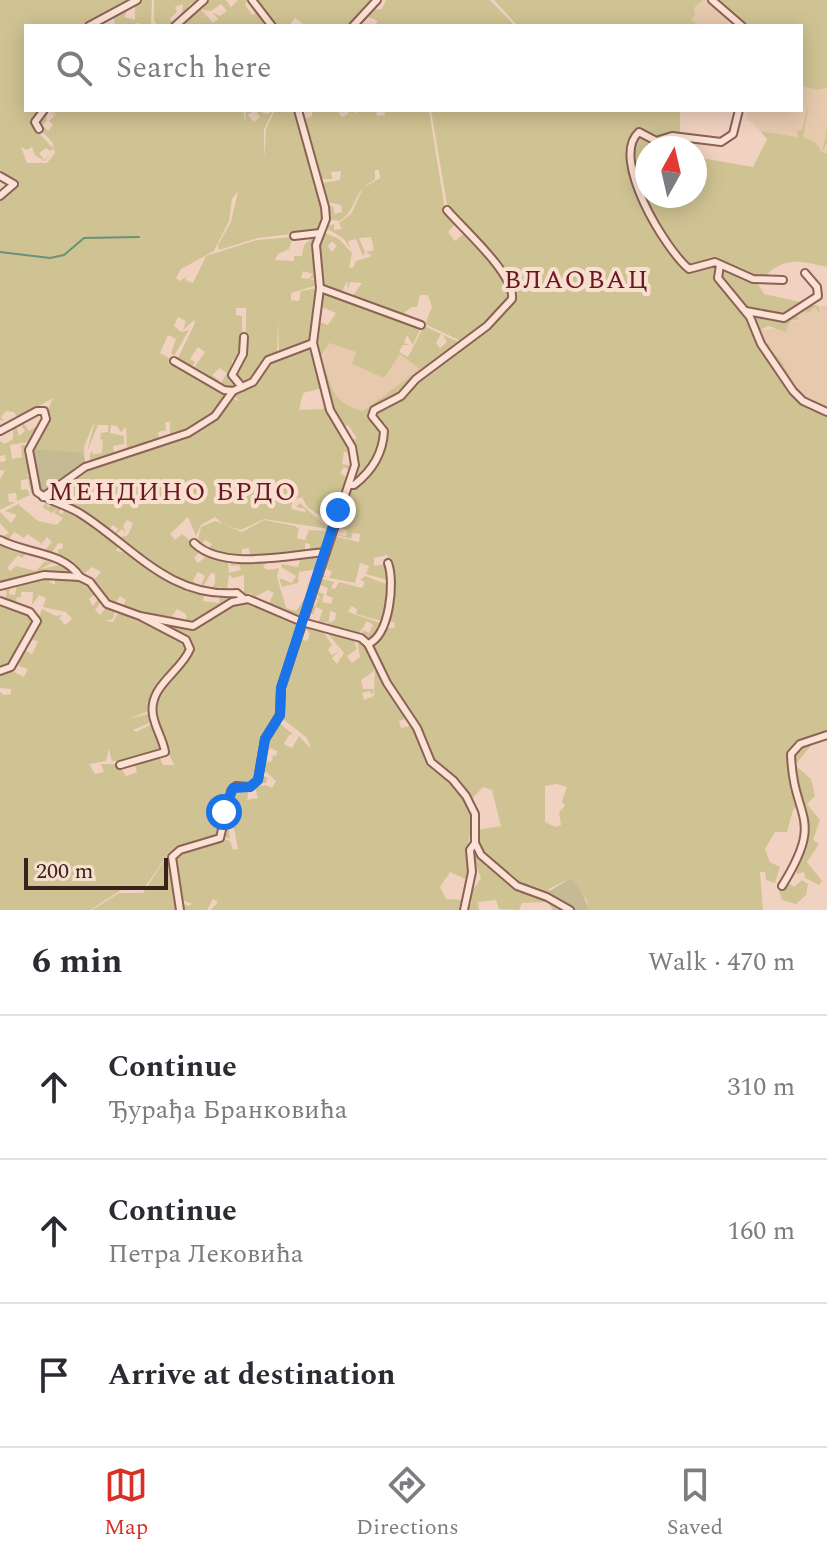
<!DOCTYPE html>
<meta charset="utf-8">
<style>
:root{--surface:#fff;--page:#f2f2f3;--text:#2b2b33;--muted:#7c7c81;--line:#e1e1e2;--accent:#d93025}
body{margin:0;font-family:Spectral,serif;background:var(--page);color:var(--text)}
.compass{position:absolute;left:635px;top:136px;width:72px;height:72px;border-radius:50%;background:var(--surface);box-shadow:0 4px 20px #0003;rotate:8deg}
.scale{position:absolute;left:24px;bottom:20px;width:144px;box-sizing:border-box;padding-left:8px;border:4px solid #3a211c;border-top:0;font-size:22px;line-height:28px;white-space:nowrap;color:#3a211c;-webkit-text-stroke:6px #f8dfd0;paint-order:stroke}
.stop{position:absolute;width:24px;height:24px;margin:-18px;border:6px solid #1a73e8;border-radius:50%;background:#fff}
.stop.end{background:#1a73e8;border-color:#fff;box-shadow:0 2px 8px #0008}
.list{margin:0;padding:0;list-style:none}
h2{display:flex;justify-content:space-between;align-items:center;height:104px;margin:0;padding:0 32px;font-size:34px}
h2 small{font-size:26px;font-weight:400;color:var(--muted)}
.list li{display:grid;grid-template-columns:52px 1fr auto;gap:24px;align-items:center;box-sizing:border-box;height:144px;padding:0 32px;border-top:2px solid var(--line)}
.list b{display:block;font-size:30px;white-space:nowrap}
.list p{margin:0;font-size:26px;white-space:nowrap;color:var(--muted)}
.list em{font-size:26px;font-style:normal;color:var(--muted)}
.icon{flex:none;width:44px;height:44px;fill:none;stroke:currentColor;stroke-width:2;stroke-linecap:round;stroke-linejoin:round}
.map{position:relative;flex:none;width:827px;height:910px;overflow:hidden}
.search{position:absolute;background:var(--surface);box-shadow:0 4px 20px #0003;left:24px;right:24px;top:24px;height:88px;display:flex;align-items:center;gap:20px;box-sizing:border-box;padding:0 28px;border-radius:0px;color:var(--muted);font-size:30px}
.sheet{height:536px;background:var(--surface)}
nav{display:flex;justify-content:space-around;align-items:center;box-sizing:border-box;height:112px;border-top:2px solid var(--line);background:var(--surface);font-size:22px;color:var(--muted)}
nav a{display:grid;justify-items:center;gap:4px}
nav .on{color:var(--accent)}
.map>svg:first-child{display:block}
.farmland{fill:#e7caad}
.green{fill:#d0c393;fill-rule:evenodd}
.cemetery{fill:#c4ba93}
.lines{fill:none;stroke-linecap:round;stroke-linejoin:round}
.stream{stroke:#69927a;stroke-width:2}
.minor-casing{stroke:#8c6156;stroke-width:10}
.minor{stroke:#fbe2d4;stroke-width:6}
.route{stroke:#1a73e8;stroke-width:10}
.labels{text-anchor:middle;stroke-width:8;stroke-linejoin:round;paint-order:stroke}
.neighbourhood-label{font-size:26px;letter-spacing:2px;fill:#6a1822;stroke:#f8dfd0}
</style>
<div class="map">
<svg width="827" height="910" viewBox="0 0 827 910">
<rect width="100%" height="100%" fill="#f1d2c0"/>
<!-- farmland -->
<g class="farmland">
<polygon points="703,0 711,0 727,13 728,26 698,26 691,19 695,16 694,8"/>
<polygon points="801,86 817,90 827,88 827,129 823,146 826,148 827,143 827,154 802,137 806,114 798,137 760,131 747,118 746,110 801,110"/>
<polygon points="826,305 827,307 827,411 800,397 784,364 763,343 759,330 789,327 793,320 796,322 796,315 801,309 809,311 816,307 818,314 819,306"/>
<polygon points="362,335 353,364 400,354 420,369 363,411 348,407 333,394 321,362 328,342 334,345"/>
</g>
<!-- green -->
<g class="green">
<path d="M0 0H136L87 26H26V110L41 112 30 124 54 149 50 151 46 148 39 153 44 160 54 151 44 161 35 155 32 147 27 150 21 147 27 163H47L55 153 52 142 35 124 46 110 47 121 42 125 48 131 53 125 49 121 54 116 49 110 57 117 53 110H243L245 121 246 110H254L248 115 254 122 260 117 255 110 267 114 273 111 264 129V159L266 129 275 110H296L317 186H313C325 199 327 217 317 231L258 238 219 250 218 245 231 222 238 191 232 199 229 221 214 251 181 269 176 278 180 281 187 276 185 280 193 283 206 256 257 240 293 237 289 249 278 254 275 260 294 261V256H302L304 245 317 234 313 248 316 278 308 279 313 274 303 271 301 278 316 280 317 285 291 293V300L299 301 301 291 317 288 308 344 301 349 294 344 298 350 279 355 278 320 277 356 245 385 233 375C244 354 247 331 246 308H236V315L242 316 243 350 235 364 232 359V378L239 387 219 386 227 373 220 368 212 375 220 381 217 385 192 371 205 352 198 347 190 359 195 362 190 370 176 362 195 323 194 320 183 330 186 321 178 317 174 326 181 332 189 330 174 356 171 353 176 339 168 335 160 353 230 392C215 415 197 430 170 438V422H165L166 430 158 432 160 442 127 451 126 427 121 432 117 426 111 425 110 433 124 436V444L113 446 114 453 123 452 124 446 126 453 89 464 91 450 93 454 102 453 103 440 100 439 101 433 108 432V425H98L87 452 95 420 84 447 85 464 80 454 31 450 53 398 18 418 14 412 6 411 1 417 4 421 0 420V197L16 186 0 175Z"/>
<polygon points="139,0 152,0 151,26 136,23 135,26 115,26 114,16 129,7 124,17 135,20 135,6 131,9"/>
<polygon points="154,0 202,0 190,4 182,15 183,4 175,7 177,12 170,18 174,26 158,26 154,20"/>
<polygon points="207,0 226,0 231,7 238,0 249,0 245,4 252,15 258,12 265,26 185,26 187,16 199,12 198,6 213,23 218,19 213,13 220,16 227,11 221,4 211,11 203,10 201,5"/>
<polygon points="257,0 372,0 348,26 306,26 295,18 289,26 277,26"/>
<polygon points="386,0 490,0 515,26 374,26 378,21 367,16 372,10 382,9"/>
<polygon points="494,0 703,0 694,8 695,16 691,19 698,26 518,26"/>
<polygon points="711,0 827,0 827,88 817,90 801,86 801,26 733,24"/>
<path d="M809 105 803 137 815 142 822 152 827 129V143L822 152 827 154V267C793 259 781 257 758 284L764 294 819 306V314L815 307 808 313 801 309 796 314 799 320H792L785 332 769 326 759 330 763 342 769 344C772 354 780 357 784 365 798 391 799 396 827 411V733L801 742H814L795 765 811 779 815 796 807 804 820 820 813 840 819 844 807 862 822 881 819 885 805 878 804 872 797 874V863L808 839 800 837 805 827H807L801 801 793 810 787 832H775L765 849 770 862 780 867 775 883 766 880 765 872H760L763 910H588L587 901 571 878 549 889 551 897 574 910H553L548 902 522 903 519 910 499 909 496 900 478 902 479 910H466L472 902 467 898 481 878 473 857 477 830 501 826 492 790 483 787 471 800 460 783 434 764 372 646 387 628H394L395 623 388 620 392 571 387 555 374 558V566L387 564 390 581 366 574 369 566 360 563 355 583 320 576 322 569 323 575 329 578 332 572 323 567 332 536 359 542 360 534 353 533 351 539 334 534 346 536 347 530 340 528 343 522 339 521 349 491 365 477 384 438 375 412C397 402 509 318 515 298 517 291 514 286 510 280L448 210 431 110H680V148H647V196H695V157L753 167 767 139 760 131 798 137 797 131 801 130ZM556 784 567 787 562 801 565 806 559 812 561 825 556 827 545 822V786Z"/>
<path d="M312 110H337L342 117 348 114V110H360L349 117 362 110H376L377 116 385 115 384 110H429L445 210 456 223 448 232 455 241 465 233 498 270 512 296 500 312 465 343 425 324 432 307 428 295H420L417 307H411L401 316 346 294 353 295 362 283 350 282 348 289 347 281 342 292 323 285 318 246 321 240 324 241 332 252 337 246 332 241 328 246 321 237 323 232 339 239 352 253 349 268H353L356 261 372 256 366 252 374 250 371 237 359 238 365 252 363 256 356 239 348 241 350 249 344 239 325 227 334 224V230L342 229 339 223 351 214 363 188 380 178 379 170H375V180C351 191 358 211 339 221L329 219 328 206H333L335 214 342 212 341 205 327 202 323 183 340 180 341 171 331 172 332 179H322L305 119 312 116Z"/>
<path d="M326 290 418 324 413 323 411 327 420 329 413 345 407 335 404 343 410 345H403L399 352 408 357 424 326 441 334 436 343 440 348 447 342 443 335 463 344 414 379 397 396 373 409 371 416 381 426C386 449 374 466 355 483L359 475 353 482 358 461 353 440 357 438 348 425 343 427 331 405 319 362C336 384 326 401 363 411L420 369 400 354 384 378 352 364 356 352 329 343 319 360C315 342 315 328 319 310L317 321 328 325 336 313 319 306 322 292Z"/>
<path d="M308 346 322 388 303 393 299 410 323 409 325 399 352 453 344 452 342 464 353 466 352 471 344 467 340 473 349 479 331 523 307 507 302 497 296 499 299 492 294 490 291 509 305 512V509L296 507 300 503 329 529 264 519 241 530 224 525 215 517 201 525 196 536 188 517 170 534 175 540 182 534 207 554 204 557 199 553 194 558 198 563 208 555 228 562 229 573 241 570 239 565 231 566 230 562 275 558 273 563 268 560 263 567 268 570 279 568 277 577 286 608 296 611 310 591 299 615 268 605 274 593 268 590 253 598 251 593 244 595V575L233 578 229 575 227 589 219 587 220 593 210 592 215 583V574L211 573 204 585 208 591 200 588 205 576 198 572 193 580 196 585 181 582 197 589 171 580 120 544 124 541 119 543 114 539 128 535 133 523 127 520 123 526 126 533 122 529 113 537 118 529 113 525 107 533 82 514 46 495C78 459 145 456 187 435 214 422 214 411 232 394L233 399 240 401 233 396 235 392 252 383 271 360Z"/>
<polygon points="26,420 24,424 29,431 43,422 29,442 10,445 12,459 22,457 21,445 28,445 30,473 26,476 30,476 34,492 31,493 28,479 21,480 21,490 27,489 30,495 17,501 16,493 8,494 9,502 16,502 0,510 0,479 5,471 0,470 0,462 6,461 5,455 0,456 0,441 5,444 13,439 13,429 16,426 19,436 25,431 21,424"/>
<polygon points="47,502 48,508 52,503 61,506 59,513 63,514 64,507 80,514 122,548 118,546 116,551 128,553 169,581 205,593 203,601 219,603 220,595 237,594 239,597 195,623 187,623 186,614 177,609 172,616 183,622 122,608 126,600 120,596 115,604 109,603 93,581 101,572 92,567 84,574 71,566 75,557 70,565 58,558 58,549 62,549 63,544 58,543 51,554 44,551 52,542 47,537 39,547 41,543 27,534 24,538 14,532 7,542 0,538 9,533 0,523 0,512 11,523 17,515 5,511 18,504 38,521 57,525 63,518 54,513 58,507 52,513 42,507"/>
<polygon points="264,520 295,526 299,529 297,538 305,540 309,530 326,531 324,549 310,552 310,544 305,543 305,552 250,557 249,548 242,549 241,559 233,559 233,554 230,559 220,556 218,549 217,556 206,551 212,544 205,540 200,547 197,543 201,527 215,521 242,532"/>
<polygon points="0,542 26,554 22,558 18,555 7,568 10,571 16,566 36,571 45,561 52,563 41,569 59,565 74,573 0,584"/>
<polygon points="322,554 317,569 299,572 298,583 282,587 279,578 292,583 296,576 281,567 282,564 298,567 301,555"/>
<polygon points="365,576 389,585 387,613 382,621 356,614 357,609 351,606 348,612 381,623 383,628 368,641 362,635 363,630 369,633 373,625 367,621 358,635 342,632 347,628 338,630 324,625 335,620 336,613 330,611 329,622 318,623 323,610 316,607 313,614 309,613 311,605 315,606 318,600 314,597 321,599 315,591 324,594 322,602 331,604 333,598 326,595 328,588 318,584 319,578 334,582 331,588 335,589 339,582 362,588 365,582 360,580"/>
<path d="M55 577C72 577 86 577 95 594L89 599 93 606 98 599 101 602 95 610 100 615 106 608 104 605 115 611 113 619 105 621 113 622 119 611C138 617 179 628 188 647 182 669 158 683 151 710L129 719 151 713 149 723 133 730 136 732 154 723 163 752 131 761H112L109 749 106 761 89 764 95 774 104 772 101 764H118L126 776 137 772 135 765 124 766 159 756 163 765H174C160 730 139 704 176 671 184 663 191 656 191 645L182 636 149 620 194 628 242 601 295 623 296 638 279 696V714L264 738 259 772 253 784 237 785 229 791 221 836 216 840 170 851 143 890H121L90 910H0V691L3 695 11 694V689L0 688V672L11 668 18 654 12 671 24 677 28 669 19 666 20 650 37 626 22 649 32 654 38 641 32 640 40 623 29 611 40 615 42 609 56 616 63 615 59 618 65 625 72 619 66 612 43 607 46 598 39 595 32 605 33 592H21V597L16 598 17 604 0 599H5L7 592 0 588 10 587 9 594 15 595 17 585 51 578 49 582 55 585Z"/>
<polygon points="0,601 30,613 36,620 12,664 0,670"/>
<path d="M310 626 322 630 332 645 328 650 332 655 339 651 332 658 337 664 344 653 324 629 354 641 357 649 347 656 352 663 360 657 357 640 362 641 373 657 374 671 361 680 363 689H374L372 695 370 691 362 693 364 700 374 696 375 660 413 723 409 724 407 718 399 721 401 728 414 725 433 771 457 784 474 814 467 851 468 877 465 879 450 872 440 887 446 899 461 900 463 910H211L218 902 213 899 207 910H181L179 901 188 906 192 904 178 898 173 859C186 845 206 849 222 838L230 841 233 850 238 849 234 828 229 829 230 839 223 836 229 799 236 788 249 789 247 800 258 798 255 787 265 785 272 788 276 781 265 771 262 775 268 778 266 783 257 784 263 761 271 762 273 755 276 756 277 751 270 748 263 759 264 744 278 722 293 734 289 735 284 744 292 748 299 736 311 749 307 738 283 719 281 699 303 628 301 639 307 641 310 634 305 628Z"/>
<polygon points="176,851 179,910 92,910 119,893 143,893 167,856"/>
<polygon points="802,880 808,884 806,895 796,904 782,900 778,888 790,884 794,887"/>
</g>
<!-- cemetery -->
<g class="cemetery">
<polygon points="32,449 83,453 86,465 43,495 38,489"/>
<path d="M571 878C576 884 587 899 588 910H574L548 892Z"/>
</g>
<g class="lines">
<!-- stream -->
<polyline class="stream" points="0,252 50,258 64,255 84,238 139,237"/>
<!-- minor casing -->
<g class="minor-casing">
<g id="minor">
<polyline points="252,0 272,26"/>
<polyline points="712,0 742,26"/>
<polyline points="89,26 137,0"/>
<polyline points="175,26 204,0"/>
<polyline points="353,26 377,0"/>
<path d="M739 110 733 134 721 142 672 136 656 141 639 132C609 158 666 250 689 269L715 262 753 279 783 280"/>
<polyline points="39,129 35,122 44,110"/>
<polyline points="0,176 14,184 0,196"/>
<polyline points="294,236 320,233"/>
<polyline points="720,265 718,278 750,317 761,344 793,391 803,401 827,412"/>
<polyline points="320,288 421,325"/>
<polyline points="746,311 784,318 818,296 817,287 805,273"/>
<polyline points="174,361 224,390 233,391"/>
<polyline points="242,387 232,375 243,354 244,337"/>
<path d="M0 431 37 411H44L46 419 29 450 37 492C50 502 67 505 81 514 133 547 169 598 237 593L243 598"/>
<path d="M349 485H354C372 471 383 454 384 431L372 416 374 410 401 396 416 379 487 326 512 299C515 274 463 229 447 210"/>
<polyline points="43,497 85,467 188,433 215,416 233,391 253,382 268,360 313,343"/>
<path d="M0 540C26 554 63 551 80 577"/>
<path d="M194 543C223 571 288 555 326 552"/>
<polyline points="0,586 44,575 80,577 90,582 107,604 140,616 193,626 232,602 248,599 302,622 361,638 368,644 387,683 417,728 431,762 453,780 466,796 475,814 475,843 481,855 517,886 547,897 570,910"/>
<polyline points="0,601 30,612 37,621 11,667 0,671"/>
<path d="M368 644C390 635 395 582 388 563"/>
<path d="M120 765 165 752C163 739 155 728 153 715 148 686 181 672 190 649L186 640 142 617"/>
<path d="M782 886C826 815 793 821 791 754L800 744 827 735"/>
<polyline points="180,910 172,857 180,850 220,838 231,791 236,786 250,787 258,780 265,739 280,715 281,688 355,465 352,447 330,410 313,343 320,288 316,245 326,219 325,207 298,110"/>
<polyline points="464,910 472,872 470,850 475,843"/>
</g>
</g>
<!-- minor -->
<use href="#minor" class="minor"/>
</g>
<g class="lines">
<!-- route -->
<polyline class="route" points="224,812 233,788 250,787 258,780 265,739 280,715 281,688 338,510"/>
</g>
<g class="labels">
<!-- neighbourhood labels -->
<g class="neighbourhood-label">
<text x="577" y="288">ВЛАОВАЦ</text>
<text x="173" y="500">МЕНДИНО БРДО</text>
</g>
</g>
</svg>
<svg class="compass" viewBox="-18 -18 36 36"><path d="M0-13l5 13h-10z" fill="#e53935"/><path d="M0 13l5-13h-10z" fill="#7c7c81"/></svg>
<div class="scale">200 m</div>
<div class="stop" style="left:224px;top:812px"></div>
<div class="stop end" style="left:338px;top:510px"></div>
<div class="search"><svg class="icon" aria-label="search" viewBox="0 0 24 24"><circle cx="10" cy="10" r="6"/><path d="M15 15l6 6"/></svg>Search here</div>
</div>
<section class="sheet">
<h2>6 min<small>Walk · 470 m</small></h2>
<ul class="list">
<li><svg class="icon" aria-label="ahead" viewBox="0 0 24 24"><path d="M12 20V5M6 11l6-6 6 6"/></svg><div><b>Continue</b><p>Ђурађа Бранковића</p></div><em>310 m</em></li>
<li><svg class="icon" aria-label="ahead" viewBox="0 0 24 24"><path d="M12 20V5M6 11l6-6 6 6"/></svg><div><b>Continue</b><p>Петра Лековића</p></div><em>160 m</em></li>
<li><svg class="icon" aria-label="arrive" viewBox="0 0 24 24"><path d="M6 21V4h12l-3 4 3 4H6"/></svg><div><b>Arrive at destination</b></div></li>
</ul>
</section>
<nav>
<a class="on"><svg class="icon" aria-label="map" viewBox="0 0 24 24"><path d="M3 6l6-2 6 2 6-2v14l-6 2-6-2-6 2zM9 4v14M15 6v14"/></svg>Map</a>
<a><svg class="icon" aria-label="directions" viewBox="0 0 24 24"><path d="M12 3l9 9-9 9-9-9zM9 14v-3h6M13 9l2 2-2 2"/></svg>Directions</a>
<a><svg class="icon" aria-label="saved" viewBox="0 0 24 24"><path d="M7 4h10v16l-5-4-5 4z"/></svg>Saved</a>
</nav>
